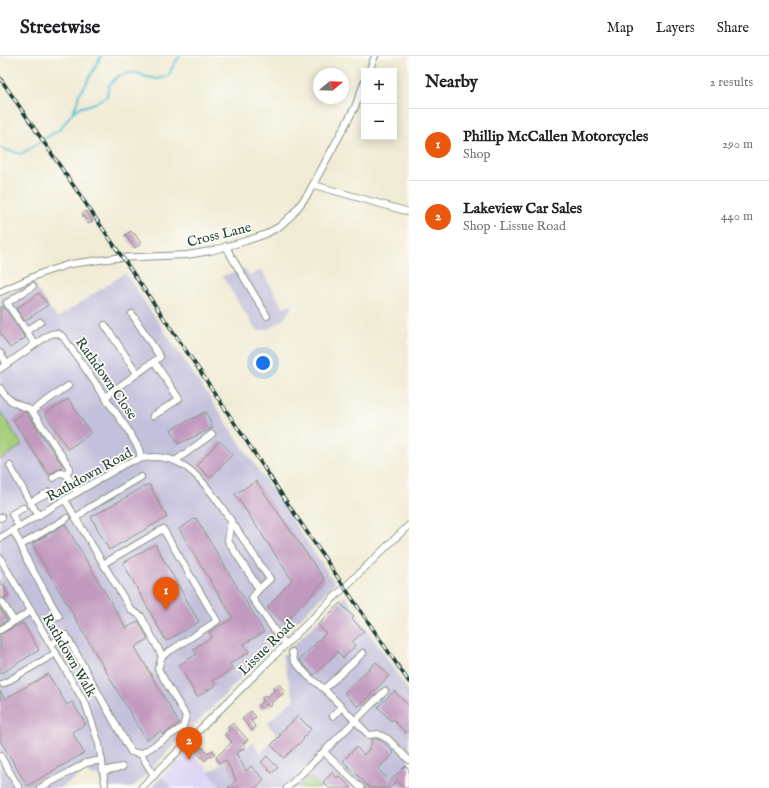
<!DOCTYPE html>
<meta charset="utf-8">
<style>
:root{--surface:#fff;--page:#f2f2f2;--text:#202124;--muted:#757577;--line:#e0e0e0;--accent:#ea580c}
body{margin:0;font-family:"IM FELL English",serif;background:var(--page);color:var(--text)}
.controls{position:absolute;right:12px;top:12px;display:grid;overflow:hidden;border-radius:0px;box-shadow:0 2px 10px #0003}
.controls button{width:36px;height:36px;display:grid;place-items:center;padding:0;border:0;border-bottom:1px solid var(--line);background:var(--surface);color:var(--text);font:20px sans-serif}
.compass{position:absolute;left:313px;top:12px;width:36px;height:36px;border-radius:50%;background:var(--surface);box-shadow:0 2px 10px #0003;rotate:71deg}
.you{position:absolute;left:263px;top:307px;width:14px;height:14px;margin:-10px;border:3px solid #fff;border-radius:50%;background:#1a73e8;box-shadow:0 0 0 6px #1a73e833}
.badge{display:grid;place-items:center;width:26px;height:26px;border-radius:50%;background:var(--accent);color:#fff;font-size:13px;font-weight:700}
.pin{position:absolute;translate:-50% -33px;filter:drop-shadow(0 1px 2px #0008)}
.pin::after{content:'';position:absolute;top:21px;width:14px;height:12px;background:inherit;clip-path:polygon(0 0,100% 0,50% 100%)}
.list{margin:0;padding:0;list-style:none}
h2{display:flex;justify-content:space-between;align-items:center;height:52px;margin:0;padding:0 16px;font-size:17px}
h2 small{font-size:13px;font-weight:400;color:var(--muted)}
.list li{display:grid;grid-template-columns:26px 1fr auto;gap:12px;align-items:center;box-sizing:border-box;height:72px;padding:0 16px;border-top:1px solid var(--line)}
.list b{display:block;font-size:15px;white-space:nowrap}
.list p{margin:0;font-size:13px;white-space:nowrap;color:var(--muted)}
.list em{font-size:13px;font-style:normal;color:var(--muted)}
.map{position:relative;flex:none;width:409px;height:732px;overflow:hidden}
header{display:flex;align-items:center;gap:24px;box-sizing:border-box;height:56px;padding:0 20px;background:var(--surface);border-bottom:1px solid var(--line)}
header strong{font-size:19px}
nav{display:flex;gap:22px;margin-inline-start:auto;font-size:14px}
main{display:flex}
aside{flex:1;background:var(--surface)}
.map>svg:first-child{display:block}
.built{fill:#dfd4f5}
.industrial{fill:#c3c0db}
.green{fill:#a7ce79;stroke:#638656}
.lines{fill:none;stroke-linecap:round;stroke-linejoin:round}
.stream{stroke:#56c0d2;stroke-width:2}
.building{fill:#c198be}
.minor-casing{stroke:#889484;stroke-width:8}
.minor{stroke:#fff;stroke-width:6}
.rail-casing{stroke:#1f3d34;stroke-width:3.5}
.rail{stroke:#fdfcf7;stroke-width:2;stroke-dasharray:6;stroke-linecap:butt}
.labels{text-anchor:middle;stroke-width:3.5;stroke-linejoin:round;paint-order:stroke}
.street-label{font-size:14px;fill:#1f3d34;stroke:#fdfcf7}
</style>
<header>
<strong>Streetwise</strong>
<nav><a>Map</a><a>Layers</a><a>Share</a></nav>
</header>
<main>
<div class="map">
<svg width="409" height="732" viewBox="0 0 409 732">
<rect width="100%" height="100%" fill="#fdfcf7"/>
<filter id="ink" filterUnits="userSpaceOnUse"><feTurbulence type="fractalNoise" baseFrequency=".025" numOctaves="2"/><feDisplacementMap in="SourceGraphic" scale="8" xChannelSelector="R" yChannelSelector="G"/><feConvolveMatrix kernelMatrix="1 2 1 2 8 2 1 2 1" color-interpolation-filters="sRGB"/></filter>
<filter id="wash" filterUnits="userSpaceOnUse"><feTurbulence type="fractalNoise" baseFrequency=".012" numOctaves="4" result="noise"/><feDisplacementMap in="SourceGraphic" scale="16" xChannelSelector="R" yChannelSelector="G"/><feGaussianBlur stdDeviation="0.9" result="paint"/><feColorMatrix in="noise" values="0 0 0 0 0 0 0 0 0 0 0 0 0 0 0 0 0 1.4 0 .05"/><feComposite in="paint" operator="in"/></filter>
<g filter="url(#wash)">
<rect width="100%" height="100%" fill="#f0ebd4"/>
<!-- built -->
<polygon class="built" points="190,692 221,730 219,732 172,732 162,721"/>
<!-- industrial -->
<g class="industrial">
<polygon points="245,213 250,220 261,214 283,251 294,247 285,262 270,272 260,275 255,273 222,220"/>
<polygon points="125,217 335,527 132,732 102,732 99,720 90,719 89,714 59,732 0,732 0,242 32,226 57,262"/>
<polygon points="345,540 409,636 409,732 219,732 221,730 209,716 253,687 261,697 277,679 267,667 294,643 282,600"/>
<polygon points="162,721 172,732 152,732 154,729"/>
</g>
<!-- green -->
<g class="green">
<polygon points="0,355 22,389 0,404"/>
<polygon points="309,721 321,732 298,732"/>
</g>
<g class="lines">
<!-- stream -->
<g class="stream">
<polyline points="73,56 76,53 95,47 107,40 109,29 118,20 129,17 137,17 147,21 158,23 169,19 173,10 180,0"/>
<polyline points="0,92 21,98 60,73 72,57 77,47 79,38 85,30 101,0"/>
</g>
</g>
<g id="blocks">
<!-- building -->
<g class="building">
<polygon points="86,155 93,165 88,168 82,158"/>
<polygon points="131,175 134,178 135,178 141,188 135,192 125,179"/>
<polygon points="39,237 48,249 25,265 16,253"/>
<polygon points="3,250 25,282 10,292 0,277 0,252"/>
<polygon points="68,343 91,377 68,393 45,358"/>
<polygon points="25,356 27,357 63,410 49,419 13,364"/>
<polygon points="206,356 213,372 178,388 171,373"/>
<polygon points="219,385 233,398 210,422 197,409"/>
<polygon points="256,425 325,524 285,567 267,552 292,524 235,438"/>
<polygon points="149,428 167,461 109,494 91,461"/>
<polygon points="196,462 264,576 244,588 249,596 230,608 233,613 213,625 216,629 197,641 179,609 197,598 193,593 212,581 209,576 233,562 179,473"/>
<polygon points="65,468 126,572 139,565 148,583 135,591 179,667 163,679 161,675 146,684 32,488"/>
<polygon points="155,488 199,566 166,585 123,507"/>
<polygon points="0,524 9,539 4,542 0,542"/>
<polygon points="340,547 354,561 352,563 364,575 352,586 355,590 343,602 338,596 314,619 299,604 326,577 318,569"/>
<polygon points="0,552 7,564 0,569"/>
<polygon points="23,567 39,594 0,618 0,578"/>
<polygon points="376,606 389,620 358,651 344,637"/>
<polygon points="48,618 67,649 72,646 86,668 72,676 84,697 27,730 0,684 0,635 5,643"/>
<polygon points="279,628 285,636 271,647 272,648 269,651 267,648 261,653 258,649 264,645 262,642 265,639 266,641 275,634 273,632"/>
<polygon points="394,635 409,650 409,674 406,677 393,663 391,665 378,651"/>
<polygon points="251,655 256,661 251,665 256,671 252,675 242,663"/>
<polygon points="298,660 311,673 303,682 304,683 284,702 271,689 281,679 279,678"/>
<polygon points="233,667 248,684 243,688 246,691 236,697 246,715 251,710 264,723 256,732 228,732 236,724 226,704 219,707 216,701 232,686 225,678 230,674 228,671"/>
<polygon points="373,683 377,683 383,686 394,697 378,713 390,725 405,710 409,713 409,732 404,732 397,725 390,732 370,732 343,705 356,691 364,699 370,692 369,691 372,687 371,685"/>
<polygon points="202,691 207,697 213,694 215,699 209,701 205,705 196,696"/>
<polygon points="267,700 278,712 272,717 261,706"/>
<polygon points="332,717 337,722 339,720 352,732 329,732 323,726"/>
</g>
</g>
</g>
<g filter="url(#ink)">
<use href="#blocks" fill-opacity="0" stroke="#889484" stroke-width="1"/>
<g class="lines">
<!-- minor casing -->
<g class="minor-casing">
<g id="minor">
<polyline points="369,15 375,0"/>
<polyline points="314,129 409,156"/>
<polyline points="226,190 231,200 267,260"/>
<polyline points="33,230 7,247 35,288"/>
<polyline points="0,236 42,217 70,208 115,202 187,199 210,195 246,185 266,178 280,170 293,158 308,138 355,51 364,27"/>
<polyline points="105,269 137,317"/>
<polyline points="26,275 40,266"/>
<polyline points="0,297 7,308"/>
<path d="M0 313 47 280C54 276 58 276 64 282L128 374 139 393 141 402"/>
<path d="M0 332C4 339 9 345 17 348 22 351 27 351 32 355L70 412 66 418 78 436"/>
<polyline points="105,341 160,301 132,258"/>
<polyline points="32,355 68,330"/>
<polyline points="153,360 179,343 154,305"/>
<polyline points="175,405 212,378"/>
<polyline points="10,410 30,446"/>
<polyline points="53,422 60,417 66,418"/>
<polyline points="65,444 131,554 141,560 162,600 217,565 163,473 103,508"/>
<polyline points="39,460 30,446 49,436"/>
<polyline points="0,462 2,461"/>
<polyline points="76,462 87,453 141,421"/>
<polyline points="19,471 12,458 23,452"/>
<polyline points="13,474 21,489"/>
<path d="M0 482 125 408C143 400 163 398 181 408 203 420 222 452 236 472 247 489 258 506 270 523L259 533 228 485 231 464"/>
<polyline points="0,502 86,649 99,688 105,728"/>
<polyline points="259,533 252,542 278,579 286,588"/>
<polyline points="2,546 14,565"/>
<polyline points="59,561 27,504 21,489 67,462"/>
<polyline points="0,574 31,555"/>
<polyline points="51,588 66,579 131,696 141,698 154,720"/>
<polyline points="292,596 294,605 309,621 324,633 369,679 378,678 388,683 409,704"/>
<polyline points="3,628 56,597"/>
<polyline points="324,633 363,597"/>
<polyline points="333,660 342,651"/>
<polyline points="324,696 361,732"/>
<polyline points="141,698 183,671 186,660 158,613 162,600"/>
<polyline points="0,699 19,732"/>
<polyline points="103,715 122,711"/>
<polyline points="40,732 86,707 102,704"/>
<polyline points="141,732 286,588 409,469"/>
<polyline points="287,732 385,635"/>
</g>
</g>
<!-- minor -->
<use href="#minor" class="minor"/>
<!-- rail casing -->
<g class="rail-casing">
<polyline id="rail" points="0,22 204,321 294,457 409,626"/>
</g>
<!-- rail -->
<use href="#rail" class="rail"/>
</g>
</g>
<g class="labels">
<!-- street labels -->
<g class="street-label">
<text transform="translate(219 178) rotate(-14)" y="5">Cross Lane</text>
<text transform="translate(107 322) rotate(55)" y="5">Rathdown Close</text>
<text transform="translate(89 418) rotate(-29)" y="5">Rathdown Road</text>
<text transform="translate(266 591) rotate(-45)" y="5">Lissue Road</text>
<text transform="translate(70 599) rotate(60)" y="5">Rathdown Walk</text>
</g>
</g>
</svg>
<div class="controls">
<button>+</button>
<button>−</button>
</div>
<svg class="compass" viewBox="-18 -18 36 36"><path d="M0-13l5 13h-10z" fill="#e53935"/><path d="M0 13l5-13h-10z" fill="#757577"/></svg>
<div class="you"></div>
<div class="pin badge" style="left:166px;top:554px">1</div>
<div class="pin badge" style="left:189px;top:704px">2</div>
</div>
<aside>
<h2>Nearby<small>2 results</small></h2>
<ul class="list">
<li><span class="badge">1</span><div><b>Phillip McCallen Motorcycles</b><p>Shop</p></div><em>290 m</em></li>
<li><span class="badge">2</span><div><b>Lakeview Car Sales</b><p>Shop · Lissue Road</p></div><em>440 m</em></li>
</ul>
</aside>
</main>
